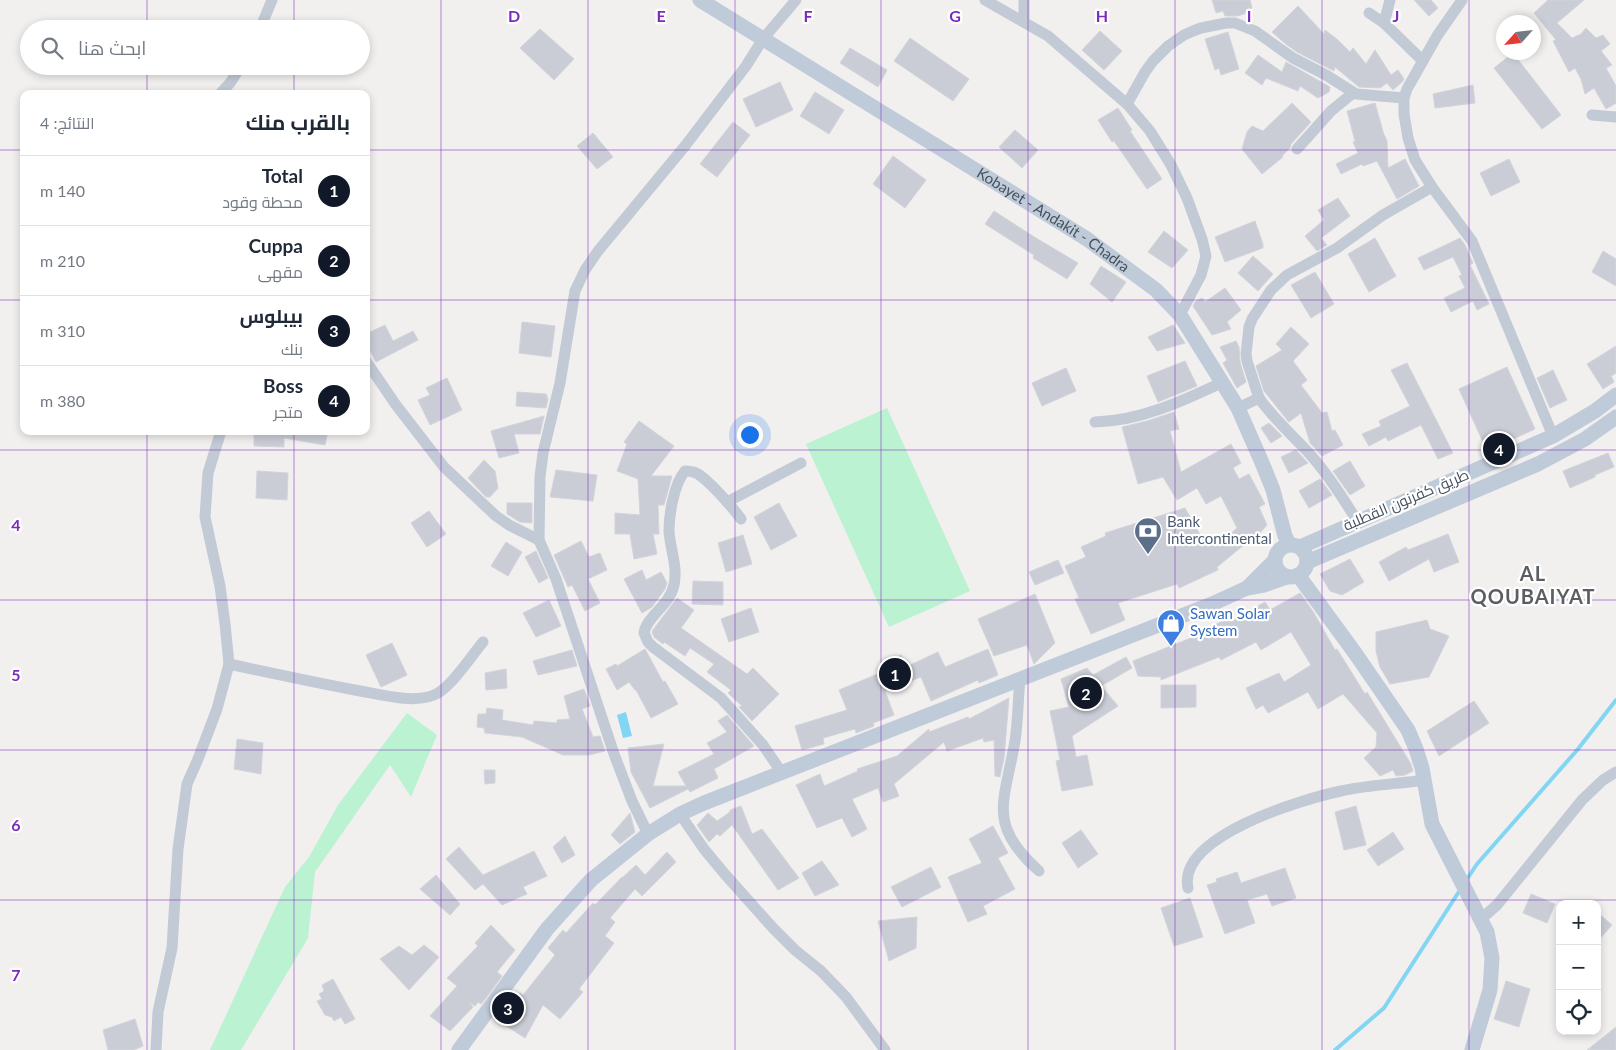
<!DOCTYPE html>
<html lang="ar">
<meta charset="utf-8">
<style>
:root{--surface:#fff;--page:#f6f6f7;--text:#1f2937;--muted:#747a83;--line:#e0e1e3;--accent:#111827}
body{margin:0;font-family:Lato,Cairo,sans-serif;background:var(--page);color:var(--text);direction:rtl}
.controls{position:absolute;right:15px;bottom:15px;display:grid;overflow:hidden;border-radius:10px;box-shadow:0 2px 8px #0003}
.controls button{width:45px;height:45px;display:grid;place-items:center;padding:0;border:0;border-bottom:1px solid var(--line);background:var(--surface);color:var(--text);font:25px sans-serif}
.compass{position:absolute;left:1496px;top:15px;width:45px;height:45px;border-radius:50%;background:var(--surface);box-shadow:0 2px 8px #0003;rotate:243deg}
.you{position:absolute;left:749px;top:434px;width:18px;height:18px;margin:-12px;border:4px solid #fff;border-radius:50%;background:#1a73e8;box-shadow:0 0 0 8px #1a73e833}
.badge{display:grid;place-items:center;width:32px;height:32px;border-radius:50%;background:var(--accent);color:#fff;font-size:16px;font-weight:700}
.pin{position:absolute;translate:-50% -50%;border:2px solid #fff;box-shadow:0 1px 5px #0006}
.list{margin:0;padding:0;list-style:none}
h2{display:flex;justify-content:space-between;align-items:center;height:65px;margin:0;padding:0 20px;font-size:21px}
h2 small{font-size:16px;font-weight:400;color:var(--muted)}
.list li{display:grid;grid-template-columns:32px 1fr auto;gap:15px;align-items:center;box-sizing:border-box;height:70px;padding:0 20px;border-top:1px solid var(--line)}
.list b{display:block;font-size:19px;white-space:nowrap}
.list p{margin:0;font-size:16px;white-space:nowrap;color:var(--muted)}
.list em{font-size:16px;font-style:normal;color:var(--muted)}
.icon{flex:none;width:28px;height:28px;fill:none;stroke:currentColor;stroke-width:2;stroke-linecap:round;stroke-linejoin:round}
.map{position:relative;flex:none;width:1616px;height:1050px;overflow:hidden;direction:ltr}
.search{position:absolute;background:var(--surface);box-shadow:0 2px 8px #0003;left:20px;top:20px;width:350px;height:55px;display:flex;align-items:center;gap:12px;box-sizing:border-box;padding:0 18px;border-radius:28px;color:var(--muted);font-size:19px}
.panel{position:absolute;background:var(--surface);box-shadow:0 2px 8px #0003;left:20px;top:90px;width:350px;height:345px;border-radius:10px;direction:rtl}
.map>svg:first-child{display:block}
.green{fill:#baf2d2}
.water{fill:#83d6f3}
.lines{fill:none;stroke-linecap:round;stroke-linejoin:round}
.stream{stroke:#83d6f3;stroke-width:4}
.building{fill:#cacdd5;stroke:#d2d4db}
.street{stroke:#c1cad5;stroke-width:11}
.secondary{stroke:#c0cbd9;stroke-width:15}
.grid{fill:none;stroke:#7b2cbf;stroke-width:1;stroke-opacity:0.55}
.labels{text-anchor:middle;stroke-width:4.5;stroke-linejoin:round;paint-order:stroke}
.street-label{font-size:15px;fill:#45515e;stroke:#fff}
.service-label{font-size:15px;fill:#4e5e75;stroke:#fff;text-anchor:start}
.shop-label{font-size:15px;fill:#366cbe;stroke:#fff;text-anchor:start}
.district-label{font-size:20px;font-weight:bold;letter-spacing:1px;fill:#5b5f64;stroke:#fff}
.grid-label{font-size:16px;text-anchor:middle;font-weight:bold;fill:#7b2cbf;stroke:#fff;stroke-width:4.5;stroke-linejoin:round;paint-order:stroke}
</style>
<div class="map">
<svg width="1616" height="1050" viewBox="0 0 1616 1050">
<rect width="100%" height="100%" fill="#f2efef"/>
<!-- green -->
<g class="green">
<polygon points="887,408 970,591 889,627 806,444"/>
<polygon points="407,713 437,735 411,797 390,765 315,872 308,938 241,1050 210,1050 285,887 309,857 338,805"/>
</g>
<!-- water -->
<polygon class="water" points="626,712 632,736 623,738 617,715"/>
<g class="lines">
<!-- stream -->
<g class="stream">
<polyline points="1465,882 1477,864 1578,749 1616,700"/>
<polyline points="1335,1050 1384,1008 1460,890"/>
</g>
</g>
<!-- building -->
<g class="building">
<polygon points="1212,0 1250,0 1252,8 1247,13 1237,16 1225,16 1223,11 1216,13"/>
<polygon points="1414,0 1431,0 1438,8 1429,16"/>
<polygon points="1548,0 1584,0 1557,23 1572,38 1581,34 1586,28 1596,38 1603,35 1610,44 1601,51 1612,65 1606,68 1616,86 1616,103 1606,109 1594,88 1585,94 1581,79 1575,68 1569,72 1553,41 1556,40 1534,13"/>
<polygon points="1298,6 1324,34 1325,30 1338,40 1350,52 1353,48 1366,64 1375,50 1391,75 1398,70 1404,79 1402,82 1393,90 1387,83 1380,88 1359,87 1335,67 1334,71 1297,52 1287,45 1272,32"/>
<polygon points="540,29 574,59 554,80 520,48"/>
<polygon points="1100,31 1122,51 1104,70 1082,50"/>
<polygon points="1228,32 1239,69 1221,75 1219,68 1215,70 1205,39"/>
<polygon points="910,38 969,79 953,101 894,61"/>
<polygon points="850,48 887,70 878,87 840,63"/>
<polygon points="1513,53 1561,115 1542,129 1494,68"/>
<polygon points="1258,55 1282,72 1286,62 1330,87 1329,92 1318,98 1300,86 1298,91 1266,78 1262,85 1245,73"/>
<polygon points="780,82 793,110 756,127 743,99"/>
<polygon points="1473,85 1475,103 1435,108 1433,94"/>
<polygon points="815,92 844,110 829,134 800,116"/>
<polygon points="1292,103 1311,122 1291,144 1290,148 1282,156 1283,157 1262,174 1242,149 1247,132 1252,126 1263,131"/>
<polygon points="1375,103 1384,135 1385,136 1387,141 1388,168 1405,159 1419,186 1397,199 1377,161 1363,166 1362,164 1341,174 1336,164 1358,153 1353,142 1355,141 1347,111"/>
<polygon points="1118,108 1132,130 1130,131 1162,179 1147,189 1114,141 1112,142 1098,120"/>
<polygon points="733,122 750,135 717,177 700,164"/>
<polygon points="1015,130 1038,150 1022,168 999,147"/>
<polygon points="593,133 613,157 597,169 577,146"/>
<polygon points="893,156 926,180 905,208 873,184"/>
<polygon points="1509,159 1520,182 1491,196 1480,173"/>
<polygon points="1338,198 1350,216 1321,238 1327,245 1317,251 1305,236 1324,220 1318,210"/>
<polygon points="994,211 1036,238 1078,263 1067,279 1033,258 1034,255 985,224"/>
<polygon points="1255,221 1263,244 1263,248 1225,262 1215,237"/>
<polygon points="1164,231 1188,250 1172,268 1148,252"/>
<polygon points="1375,238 1396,276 1369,292 1348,254"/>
<polygon points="1460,238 1465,245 1473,263 1470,265 1489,304 1477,310 1473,301 1451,312 1444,298 1465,288 1459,276 1462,275 1453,257 1424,270 1418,258"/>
<polygon points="1603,251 1616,259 1616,286 1592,272"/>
<polygon points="1253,256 1273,274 1258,291 1238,273"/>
<polygon points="1101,266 1126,282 1112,302 1090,284"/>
<polygon points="1315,272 1334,304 1311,318 1291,285"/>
<polygon points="1225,288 1241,310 1227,322 1231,329 1212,335 1193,306 1195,302 1202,298 1205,302"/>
<polygon points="522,322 555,326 551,357 519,353"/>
<polygon points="385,325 393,341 413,331 418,340 376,362 366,343 366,334"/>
<polygon points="1173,325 1185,343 1157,351 1148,337"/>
<polygon points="1291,327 1309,344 1293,361 1307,380 1301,385 1322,413 1327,412 1332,431 1335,430 1343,445 1322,456 1310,443 1301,413 1289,422 1288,421 1264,391 1256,366 1282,350 1276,344"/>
<polygon points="1236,341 1239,347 1240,362 1246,382 1237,388 1223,363 1227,360 1220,347"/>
<polygon points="1616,346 1616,373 1611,376 1614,382 1603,389 1587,364"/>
<polygon points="1185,361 1197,386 1158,402 1147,376"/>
<polygon points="1407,363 1453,453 1438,459 1421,425 1388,441 1386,437 1369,446 1362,434 1381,426 1379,421 1410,406 1391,370"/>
<polygon points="1507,367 1535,429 1487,451 1459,389"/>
<polygon points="1066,368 1076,391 1042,406 1032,383"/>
<polygon points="1553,370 1567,400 1550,408 1537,378"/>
<polygon points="447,378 462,410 430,425 418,400 430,395 426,388"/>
<polygon points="517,392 546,394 548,399 546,408 516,406"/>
<polygon points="1174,412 1179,429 1170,431 1181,472 1231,444 1241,463 1233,468 1239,479 1249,474 1265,504 1259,507 1267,525 1251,543 1250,540 1217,567 1218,570 1179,588 1177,584 1118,603 1125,620 1091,634 1075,599 1079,598 1065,566 1086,557 1081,547 1106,536 1105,533 1185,508 1207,547 1229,535 1237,528 1221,496 1206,504 1197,488 1177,500 1163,477 1138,484 1122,427 1147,421"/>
<polygon points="544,416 540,434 514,434 519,453 499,458 491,431"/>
<polygon points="639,421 674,446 651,476 672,476 664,505 658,505 659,534 653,534 657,554 634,559 630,534 615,534 615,513 640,515 638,479 617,471 627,444 624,442"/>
<polygon points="1269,423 1282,436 1271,443 1261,428"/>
<polygon points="254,431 328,431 325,445 284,438 284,447 254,446"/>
<polygon points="1296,450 1308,463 1289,473 1281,457"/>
<polygon points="1608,453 1614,467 1595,475 1595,477 1570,488 1563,471"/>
<polygon points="484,460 495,471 498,488 490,497 486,497 468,478"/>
<polygon points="1350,461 1365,486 1350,495 1333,471"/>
<polygon points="556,470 597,475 593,501 550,497"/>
<polygon points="257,471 288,473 287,500 256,498"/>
<polygon points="1320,479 1332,495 1309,508 1299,491"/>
<polygon points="507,503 532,503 532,523 520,522 507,514"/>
<polygon points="779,503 797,536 771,550 754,517"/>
<polygon points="429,511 446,534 427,547 411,523"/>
<polygon points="1448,534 1459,562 1434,572 1429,559 1389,581 1379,562 1406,547 1408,550"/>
<polygon points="743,535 752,564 726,572 718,543"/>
<polygon points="581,541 589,557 600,553 607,570 588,579 600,603 585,611 572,585 568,587 554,555"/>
<polygon points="506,542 522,552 508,576 491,566"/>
<polygon points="536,551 548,578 539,583 525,557"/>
<polygon points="1350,559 1364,582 1342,595 1330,591 1320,574"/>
<polygon points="1058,560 1064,573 1035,585 1029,572"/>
<polygon points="642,570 646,580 661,572 667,583 665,589 657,600 652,607 642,613 624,579"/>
<polygon points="693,581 723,582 723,605 692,604"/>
<polygon points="1300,593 1314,613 1335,650 1337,649 1365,694 1367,692 1411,764 1413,771 1405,775 1396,776 1393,770 1380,776 1364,758 1376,747 1377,733 1343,694 1318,709 1308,692 1268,713 1263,705 1256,709 1246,688 1279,673 1284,682 1311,665 1291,632 1261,650 1256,642 1221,660 1219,657 1161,680 1161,677 1138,676 1133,661 1206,632 1205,630 1230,617 1232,621 1265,602 1270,610"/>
<polygon points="1035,594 1055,643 1034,664 1027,645 994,656 978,619"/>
<polygon points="677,598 694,610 681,628 747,674 753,668 779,694 752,721 739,707 742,706 728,693 731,690 707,672 714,664 690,648 685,656 664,642 663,644 654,637 652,632 653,630"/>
<polygon points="549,600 561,626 536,637 523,613"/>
<polygon points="751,608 759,632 729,642 721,619"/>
<polygon points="1427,620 1430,629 1449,636 1429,677 1390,684 1380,667 1376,651 1376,632"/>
<polygon points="392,643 407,675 381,687 366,655"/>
<polygon points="645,649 663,682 665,681 678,704 651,718 636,690 635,690 629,682 617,690 606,669 616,664 617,666"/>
<polygon points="988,649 998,675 979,683 978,680 931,701 921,677 895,687 885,691 894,715 873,723 874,726 856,733 855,729 823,738 824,744 802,750 795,726 847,710 839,690 880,673 878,668 901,655 906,667 938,652 945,667"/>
<polygon points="572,650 577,666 538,675 533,661"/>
<polygon points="1126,657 1132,668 1101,686 1118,706 1072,736 1076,757 1087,755 1093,785 1062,791 1056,761 1060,760 1050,711 1069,707 1061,679 1087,668 1093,675"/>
<polygon points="506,669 507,688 486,690 485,673"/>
<polygon points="1161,685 1196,685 1196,707 1161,708"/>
<polygon points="584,689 590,706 582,709 593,737 600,736 605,751 589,755 563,755 522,737 485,733 484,728 477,727 478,714 486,714 487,708 503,710 502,720 533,725 534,721 557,723 557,720 570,719 564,696"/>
<polygon points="1009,698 1004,758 1000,777 995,776 994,740 984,742 983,738 947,751 944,742 894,784 899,796 883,802 878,788 852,799 867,829 852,837 842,818 817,828 796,785 820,774 824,786 858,771 857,769 897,756 929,729 929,732 968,717 969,719"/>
<polygon points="1474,701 1489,723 1439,756 1427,731"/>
<polygon points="727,715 754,746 714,769 718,778 690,792 688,789 650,808 631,772 628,748 664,744 653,786 686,786 678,772 714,754 707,743 727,732 718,721"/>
<polygon points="237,739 263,743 261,774 234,769"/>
<polygon points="484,770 495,770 495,783 485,784"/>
<polygon points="741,806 752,834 762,829 799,878 778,890 732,825 720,836 717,834 709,842 697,825 708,813 717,821 730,812 730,810"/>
<polygon points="1356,806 1366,845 1344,850 1335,812"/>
<polygon points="630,813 635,832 620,844 611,835"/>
<polygon points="993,826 1008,853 998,858 1015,889 983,906 987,914 968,922 948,877 982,863 969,839"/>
<polygon points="1081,830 1098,854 1078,868 1062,843"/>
<polygon points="1393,832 1404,849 1378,866 1367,850"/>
<polygon points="565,836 575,855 562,863 553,847"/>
<polygon points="459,847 483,875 534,851 547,876 523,887 527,894 502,905 483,884 475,890 446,859"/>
<polygon points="667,852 676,862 642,896 635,889 610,918 615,922 605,936 614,943 579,989 583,992 560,1019 543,1005 525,1038 497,1020 520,993 523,995 555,955 548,948 563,930 566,933 593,903 595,905 622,877 622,878 636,865 645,875"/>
<polygon points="822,861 839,885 815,896 802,873"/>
<polygon points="931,867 941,887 902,907 891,887"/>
<polygon points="1285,868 1296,898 1272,906 1267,894 1247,900 1255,923 1225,934 1207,885 1217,882 1216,879 1237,872 1241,883"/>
<polygon points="436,875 460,904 450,915 420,889"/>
<polygon points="1531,894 1555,904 1547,923 1523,913"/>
<polygon points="1190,898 1203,937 1174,946 1161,908"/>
<polygon points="1597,912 1612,925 1597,942"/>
<polygon points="917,917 916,948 889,961 878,921"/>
<polygon points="491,925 515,950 497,972 502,976 486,998 481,1004 478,1002 475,1006 469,1002 473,1007 450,1031 430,1016 457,986 447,978 478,946 475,943"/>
<polygon points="424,945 439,957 409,990 380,959 399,946 412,955"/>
<polygon points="333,979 355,1019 345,1024 341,1017 334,1021 332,1017 325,1015 317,1001 322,999 319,994 324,991 322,985"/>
<polygon points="1506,981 1530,989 1519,1027 1494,1019"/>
<polygon points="135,1019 143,1046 134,1050 108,1050 103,1030"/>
<polygon points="1616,1027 1616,1050 1587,1050"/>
</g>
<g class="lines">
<!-- street -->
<g class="street">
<polyline points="985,0 1048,36 1127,104 1150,131 1171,165 1187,198 1202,239 1206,256 1201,275 1180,315"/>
<polyline points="1462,0 1437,36 1407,89 1404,98 1404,114 1408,138 1415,160 1432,187 1472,241 1553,436"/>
<polyline points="1369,13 1384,23 1423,61"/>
<polyline points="1024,21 1024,0"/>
<polyline points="1384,23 1390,0"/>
<polyline points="260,29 272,0"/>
<polyline points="220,94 230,83 241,66"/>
<polyline points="1127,104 1145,72 1153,61 1168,46 1184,35 1193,31 1201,28 1226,23 1235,23 1255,31 1293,58 1326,75 1356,94 1404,98"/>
<polyline points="1592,115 1616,117"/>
<polyline points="1297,149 1331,111 1353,93"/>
<polyline points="366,361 396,405 444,467 496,516 509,525 539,540"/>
<path d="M1259 398C1273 418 1291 434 1308 452 1327 473 1342 496 1357 521"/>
<polyline points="1238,408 1259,398 1247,361 1246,354 1249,327 1252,319 1271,290 1287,275 1337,248 1383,215 1432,187"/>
<path d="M1095 422C1140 421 1183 401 1223 382"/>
<polyline points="727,502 801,463"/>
<path d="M741 519C733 508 708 479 696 473 692 471 689 471 685 471 674 484 669 514 669 531 670 549 678 566 674 585 670 605 646 617 644 633L648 642 653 647 721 698 763 745 782 773"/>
<path d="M229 664C271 673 313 682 355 690 379 694 411 704 434 695 450 689 472 655 483 642"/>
<path d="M1020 679C1018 699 1018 721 1015 741 1005 801 986 824 1039 871"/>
<polyline points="680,814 704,849 723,872 773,928 795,950 821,971 846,997 885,1050"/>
<polyline points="648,834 632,801 614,754 556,579 539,540 540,477 543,453 560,383 575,291 585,270 598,251 685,146 746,66 763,39 796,0"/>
<path d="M1188 888C1177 836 1303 799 1341 791 1368 785 1397 784 1425 780"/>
<polyline points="1481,919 1497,905 1582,800 1603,780 1616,772"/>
<polyline points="156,1050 158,1012 172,948 178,849 187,784 198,759 217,709 229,664 225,624 220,586 205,517 208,473 221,431"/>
</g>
<!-- secondary -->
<g class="secondary">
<path id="s1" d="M700 0 1087 239 1156 290 1180 315 1238 408 1263 465 1273 490 1285 536 1289 544"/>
<circle cx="1291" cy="561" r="16"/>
<polyline points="1300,547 1553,436 1595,411 1616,395"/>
<polyline points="1307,562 1538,464 1585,439 1616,417"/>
<polyline points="1298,575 1355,653 1408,730 1416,749 1422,768 1432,824 1487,932 1492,958 1490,990 1472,1050"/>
<polyline points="1247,588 1275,560"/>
<polyline points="459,1050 547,929 591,880 648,834 680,814 704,803 1212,604 1247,588 1264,585 1287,577"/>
</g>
</g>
<!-- grid -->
<path class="grid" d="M147 0V29M294 0V29M441 0V1050M588 0V1050M735 0V1050M881 0V1050M1028 0V1050M1175 0V1050M1322 0V1050M1469 0V1050M147 66V94M294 66V94M0 150H24M366 150H1616M0 300H24M366 300H1616M147 431V1050M294 431V1050M0 450H1616M0 600H1616M0 750H1616M0 900H1616"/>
<!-- icons -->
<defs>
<g id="bank-pin" transform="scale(1.4375)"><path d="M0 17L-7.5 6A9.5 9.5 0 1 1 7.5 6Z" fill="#5c6f8a" stroke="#fff"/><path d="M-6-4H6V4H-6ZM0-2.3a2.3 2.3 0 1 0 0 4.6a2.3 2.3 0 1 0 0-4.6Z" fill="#fff"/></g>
<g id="shop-pin" transform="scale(1.4375)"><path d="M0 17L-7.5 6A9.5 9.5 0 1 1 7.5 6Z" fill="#3f7fe0" stroke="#fff"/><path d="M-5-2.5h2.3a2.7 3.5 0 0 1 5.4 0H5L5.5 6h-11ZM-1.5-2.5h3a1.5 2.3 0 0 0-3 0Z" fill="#fff"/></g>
</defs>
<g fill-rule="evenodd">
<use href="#bank-pin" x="1148" y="531"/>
<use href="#shop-pin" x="1171" y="623"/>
</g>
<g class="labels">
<!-- street labels -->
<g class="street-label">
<text dy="5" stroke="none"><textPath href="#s1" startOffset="416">Kobayet - Andakit - Chadra</textPath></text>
<text transform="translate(1406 500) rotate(-23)" y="5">طريق كفرنون القطلبة</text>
</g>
<!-- service labels -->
<g class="service-label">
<text x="1167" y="527">Bank<tspan x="1167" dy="17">Intercontinental</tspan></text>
</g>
<!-- shop labels -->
<g class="shop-label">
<text x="1190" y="619">Sawan Solar<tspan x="1190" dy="17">System</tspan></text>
</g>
<!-- district labels -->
<g class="district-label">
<text x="1533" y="581">AL<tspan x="1533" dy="23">QOUBAIYAT</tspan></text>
</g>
</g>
<g class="grid-label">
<text x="514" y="22">D</text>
<text x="661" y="22">E</text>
<text x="808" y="22">F</text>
<text x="955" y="22">G</text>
<text x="1102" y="22">H</text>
<text x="1249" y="22">I</text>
<text x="1396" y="22">J</text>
<text x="16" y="531">4</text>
<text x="16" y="681">5</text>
<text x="16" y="831">6</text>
<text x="16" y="981">7</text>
</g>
</svg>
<div class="controls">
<button>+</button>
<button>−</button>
<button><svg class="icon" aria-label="locate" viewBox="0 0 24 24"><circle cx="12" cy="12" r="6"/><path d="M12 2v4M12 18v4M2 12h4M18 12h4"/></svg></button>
</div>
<svg class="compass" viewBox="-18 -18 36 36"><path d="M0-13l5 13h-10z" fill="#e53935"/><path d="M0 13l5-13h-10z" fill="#747a83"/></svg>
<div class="you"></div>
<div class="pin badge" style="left:895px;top:674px">1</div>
<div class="pin badge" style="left:1086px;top:693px">2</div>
<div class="pin badge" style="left:508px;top:1008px">3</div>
<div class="pin badge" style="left:1499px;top:449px">4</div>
<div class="search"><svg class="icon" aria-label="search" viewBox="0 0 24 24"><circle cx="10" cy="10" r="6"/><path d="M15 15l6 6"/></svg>ابحث هنا</div>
<section class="panel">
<h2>بالقرب منك<small>النتائج: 4</small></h2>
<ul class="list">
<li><span class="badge">1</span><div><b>Total</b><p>محطة وقود</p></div><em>140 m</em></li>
<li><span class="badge">2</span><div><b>Cuppa</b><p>مقهى</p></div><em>210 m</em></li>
<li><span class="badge">3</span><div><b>بيبلوس</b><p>بنك</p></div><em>310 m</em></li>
<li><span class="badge">4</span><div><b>Boss</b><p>متجر</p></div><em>380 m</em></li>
</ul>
</section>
</div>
